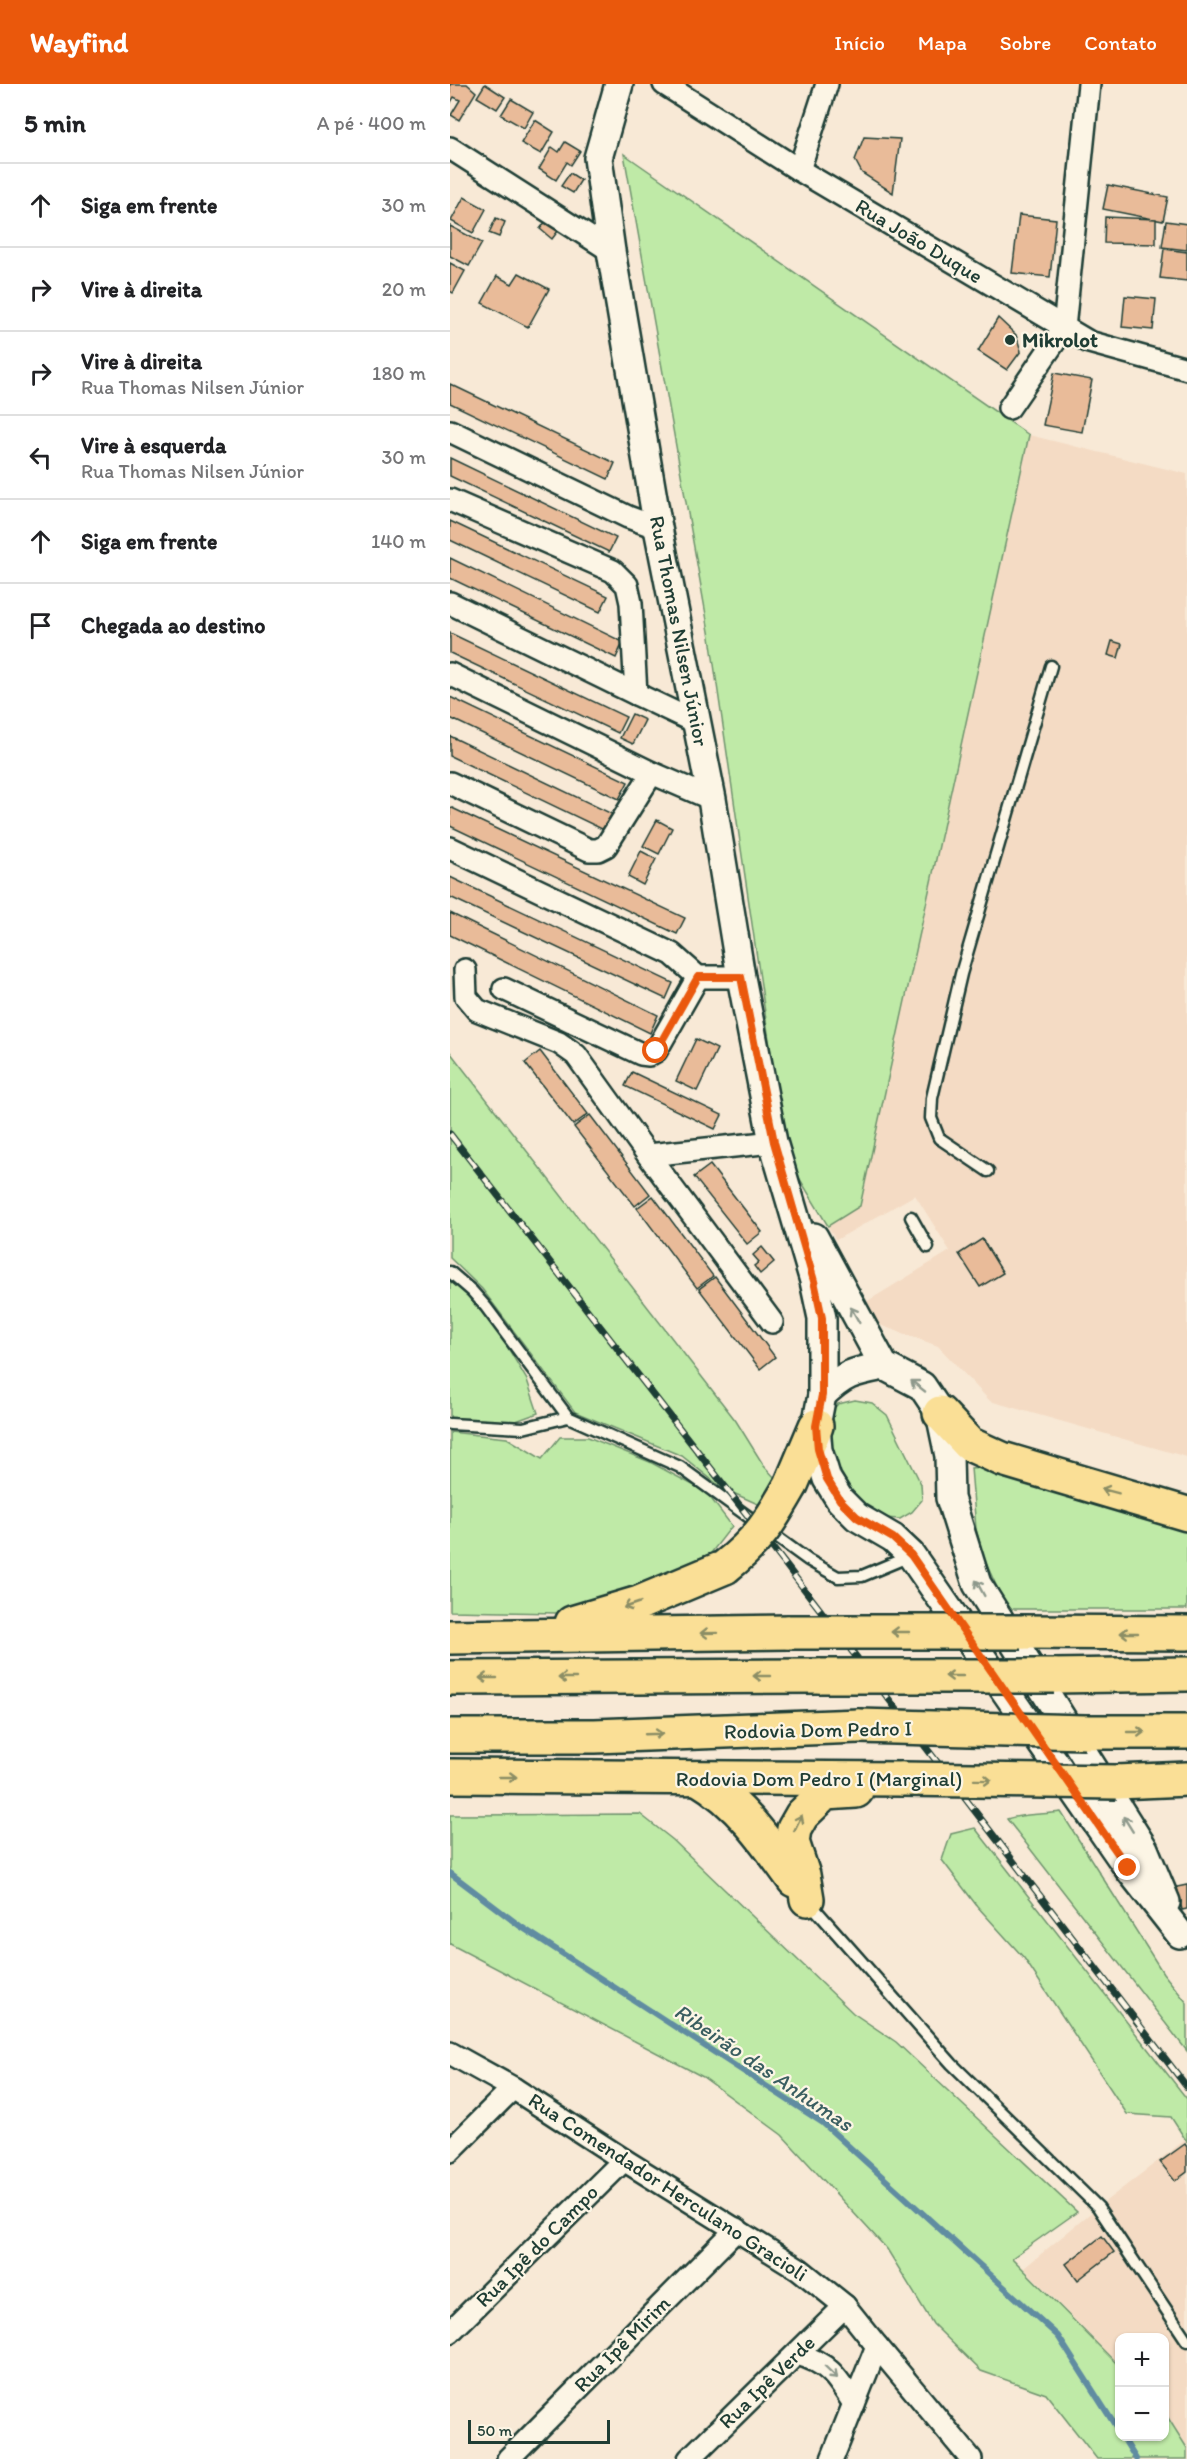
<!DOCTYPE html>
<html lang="pt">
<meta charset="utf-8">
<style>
:root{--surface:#fff;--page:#f2f2f2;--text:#202124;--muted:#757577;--line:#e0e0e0;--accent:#ea580c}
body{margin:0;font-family:Itim,sans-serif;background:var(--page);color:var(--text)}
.controls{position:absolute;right:18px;bottom:18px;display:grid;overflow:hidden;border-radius:12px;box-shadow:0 2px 4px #0004}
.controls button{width:54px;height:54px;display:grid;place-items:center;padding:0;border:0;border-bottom:2px solid var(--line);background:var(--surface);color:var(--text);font:30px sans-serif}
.scale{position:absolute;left:18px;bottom:15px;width:142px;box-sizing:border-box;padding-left:6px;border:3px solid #1f3d34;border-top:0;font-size:16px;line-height:21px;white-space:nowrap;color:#1f3d34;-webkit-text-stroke:4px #fcf5e5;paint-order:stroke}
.stop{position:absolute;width:18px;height:18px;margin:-14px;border:4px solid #ea580c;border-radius:50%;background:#fff}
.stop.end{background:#ea580c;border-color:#fff;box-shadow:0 2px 6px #0008}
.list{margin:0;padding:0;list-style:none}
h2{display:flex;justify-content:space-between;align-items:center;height:78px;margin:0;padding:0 24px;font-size:26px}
h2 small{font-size:20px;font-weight:400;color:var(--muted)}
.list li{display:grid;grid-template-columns:39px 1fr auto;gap:18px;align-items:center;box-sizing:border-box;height:84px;padding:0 24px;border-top:2px solid var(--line)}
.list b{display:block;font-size:22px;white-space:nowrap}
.list p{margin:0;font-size:20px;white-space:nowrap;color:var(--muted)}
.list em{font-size:20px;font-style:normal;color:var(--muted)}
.icon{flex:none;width:33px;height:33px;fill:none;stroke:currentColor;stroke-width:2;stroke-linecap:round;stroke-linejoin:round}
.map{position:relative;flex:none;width:737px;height:2375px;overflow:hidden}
header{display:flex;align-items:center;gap:36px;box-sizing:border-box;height:84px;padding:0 30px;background:var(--accent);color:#fff}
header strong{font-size:28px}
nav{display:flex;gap:33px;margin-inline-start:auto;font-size:21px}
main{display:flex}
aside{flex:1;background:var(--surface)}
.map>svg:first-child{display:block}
.built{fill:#f4dbc4}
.green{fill:#bfeaa7;stroke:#6f946e;stroke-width:1.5}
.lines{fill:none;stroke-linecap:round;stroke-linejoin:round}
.stream{stroke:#608ca1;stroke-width:6}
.building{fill:#e9bb99;stroke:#1f3d34;stroke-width:1.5}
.service-casing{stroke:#1f3d34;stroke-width:15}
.minor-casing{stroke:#1f3d34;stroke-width:26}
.tertiary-casing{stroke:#1f3d34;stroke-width:32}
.trunk-casing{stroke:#1f3d34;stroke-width:38}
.motorway-casing{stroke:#1f3d34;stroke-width:38}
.service{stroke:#fcf5e5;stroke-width:10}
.minor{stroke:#fcf5e5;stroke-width:21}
.tertiary{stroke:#fcf5e5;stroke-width:27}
.trunk{stroke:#fadf96;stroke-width:33}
.motorway{stroke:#fadf96;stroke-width:33}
.rail-casing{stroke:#1f3d34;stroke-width:7}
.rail{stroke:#fcf5e5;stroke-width:4.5;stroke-dasharray:14;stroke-linecap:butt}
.trunk-bridge-casing{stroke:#1f3d34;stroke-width:38;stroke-linecap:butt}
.motorway-bridge-casing{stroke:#1f3d34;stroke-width:38;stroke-linecap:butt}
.trunk-bridge{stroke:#fadf96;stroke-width:33}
.motorway-bridge{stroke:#fadf96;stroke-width:33}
.oneway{stroke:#8e998c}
.oneway2{stroke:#8c8e65}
.route{stroke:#ea580c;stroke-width:8}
.poi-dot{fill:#1f3d34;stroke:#fcf5e5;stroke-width:2}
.labels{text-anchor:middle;stroke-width:4.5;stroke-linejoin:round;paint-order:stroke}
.street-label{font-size:21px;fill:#1f3d34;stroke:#fcf5e5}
.poi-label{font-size:21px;font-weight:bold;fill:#1f3d34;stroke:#fcf5e5;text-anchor:start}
.water-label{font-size:22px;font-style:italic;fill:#3a5e61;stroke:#fcf5e5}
</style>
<header>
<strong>Wayfind</strong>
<nav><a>Início</a><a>Mapa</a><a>Sobre</a><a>Contato</a></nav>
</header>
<main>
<aside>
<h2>5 min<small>A pé · 400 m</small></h2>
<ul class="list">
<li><svg class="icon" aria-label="ahead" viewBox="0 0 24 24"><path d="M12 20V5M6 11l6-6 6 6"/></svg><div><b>Siga em frente</b></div><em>30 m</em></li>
<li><svg class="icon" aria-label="right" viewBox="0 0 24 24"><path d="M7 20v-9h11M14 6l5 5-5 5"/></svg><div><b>Vire à direita</b></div><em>20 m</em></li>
<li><svg class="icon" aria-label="right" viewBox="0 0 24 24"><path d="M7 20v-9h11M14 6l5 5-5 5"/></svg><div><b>Vire à direita</b><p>Rua Thomas Nilsen Júnior</p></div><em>180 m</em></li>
<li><svg class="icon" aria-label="left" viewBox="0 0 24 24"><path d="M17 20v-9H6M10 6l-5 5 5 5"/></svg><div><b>Vire à esquerda</b><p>Rua Thomas Nilsen Júnior</p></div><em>30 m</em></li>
<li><svg class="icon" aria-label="ahead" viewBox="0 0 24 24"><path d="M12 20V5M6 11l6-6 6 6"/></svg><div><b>Siga em frente</b></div><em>140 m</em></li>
<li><svg class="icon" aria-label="arrive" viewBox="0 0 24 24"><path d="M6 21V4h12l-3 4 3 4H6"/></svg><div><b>Chegada ao destino</b></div></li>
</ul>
</aside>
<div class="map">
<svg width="737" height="2375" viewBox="0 0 737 2375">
<rect width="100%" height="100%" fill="#f8e9d6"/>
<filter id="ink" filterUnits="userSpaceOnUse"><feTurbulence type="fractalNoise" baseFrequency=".0167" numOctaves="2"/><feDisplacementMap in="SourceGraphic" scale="12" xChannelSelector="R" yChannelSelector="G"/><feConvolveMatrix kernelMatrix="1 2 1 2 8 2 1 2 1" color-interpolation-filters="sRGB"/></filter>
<g filter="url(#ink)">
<!-- built -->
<g class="built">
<polygon points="579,351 737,390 737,1373 540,1317 488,1262 427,1240 416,1218 500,1167 465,1111 386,1156 378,1142 410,1122"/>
<polygon points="735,2056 737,2058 737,2364 715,2327 714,2254 670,2254 669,2281 574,2184 648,2123"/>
</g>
<!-- green -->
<g class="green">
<polygon points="174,70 579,351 410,1122 378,1142 336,1072 260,553"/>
<polygon points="0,968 286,1337 314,1382 326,1395 310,1421 272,1404 232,1372 125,1328 32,1205 0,1174"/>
<polygon points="0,1192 28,1213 77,1296 88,1329 47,1344 0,1335"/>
<polygon points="405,1316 422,1319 437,1331 471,1400 472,1416 462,1428 450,1435 433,1434 413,1420 388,1390 376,1370 375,1333 388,1320"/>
<polygon points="0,1348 57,1354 92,1375 110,1353 138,1353 200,1378 256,1408 282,1442 261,1469 218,1489 109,1529 0,1527"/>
<polygon points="543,1382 737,1444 737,1525 557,1525 534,1475 526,1445 521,1384"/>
<path d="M611 1728 713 1889 737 1919V1967L557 1735C574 1729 593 1731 611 1728Z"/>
<polygon points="190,1730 223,1756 403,1929 446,1958 627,2128 562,2174 669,2282 670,2352 714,2352 715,2329 737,2364 737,2375 647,2375 596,2310 531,2287 483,2240 437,2165 332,2051 253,1993 0,1860 0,1731"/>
<polygon points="525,1744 737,2015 737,2058 721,2033 677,2030 574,1874 527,1822 492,1776 501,1750"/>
</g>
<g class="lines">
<!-- stream -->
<g class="stream">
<polyline points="0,1789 70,1842 373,2039 608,2252 670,2349"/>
<polyline points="672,2352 686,2375"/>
</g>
</g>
<!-- building -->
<g class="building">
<polygon points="0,0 17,0 26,8 9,36 1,31 10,16 4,13 0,20"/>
<polygon points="35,0 55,13 47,25 27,13"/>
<polygon points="61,15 83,28 74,44 51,31"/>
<polygon points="85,36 104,48 91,70 71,59"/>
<polygon points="414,53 450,55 443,109 412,89 405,76"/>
<polygon points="115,58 130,67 121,81 117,78 106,96 89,85 102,63 109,68"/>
<polygon points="120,89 131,96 123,109 111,102"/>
<polygon points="658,101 718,113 713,137 653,125"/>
<polygon points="14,113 36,125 23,149 1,137"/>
<polygon points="569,131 606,135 600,193 562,189"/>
<polygon points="655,133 706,135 706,160 654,159"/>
<polygon points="46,134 55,138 49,153 39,149"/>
<polygon points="96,137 108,147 102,155 90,145"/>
<polygon points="716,137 737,140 737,166 712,163"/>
<polygon points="0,142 32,159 19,182 0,172"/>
<polygon points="714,165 737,168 737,197 710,194"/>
<polygon points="0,179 15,187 3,209 0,207"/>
<polygon points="69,189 99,205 78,243 32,219 47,192 62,200"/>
<polygon points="675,212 706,215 703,246 672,243"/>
<polygon points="548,234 566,251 571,267 557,286 528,267"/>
<polygon points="604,289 642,296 632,348 593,341"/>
<polygon points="0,300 165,379 158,395 0,319"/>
<polygon points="0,374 166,454 159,468 0,392"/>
<polygon points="0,437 158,512 150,528 0,456"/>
<polygon points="0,474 173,558 166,574 0,494"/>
<polygon points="0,549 176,633 168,649 0,569"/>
<polygon points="662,557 672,560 668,574 658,571"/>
<polygon points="0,613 178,698 169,715 0,634"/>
<polygon points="182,630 195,636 183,660 170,654"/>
<polygon points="0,652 162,730 154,746 0,672"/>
<polygon points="0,723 235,834 227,850 0,742"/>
<polygon points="207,736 222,744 209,770 193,762"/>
<polygon points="191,767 206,775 193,801 178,793"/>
<polygon points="0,793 223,899 216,915 0,813"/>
<polygon points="0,829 208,931 200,949 0,851"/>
<polygon points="246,955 267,965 247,1007 226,997"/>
<polygon points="90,967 138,1030 123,1041 75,979"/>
<polygon points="182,988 272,1031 265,1045 175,1002"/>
<polygon points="140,1031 200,1110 185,1122 124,1043"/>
<polygon points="260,1081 312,1148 297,1160 244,1093"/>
<polygon points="203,1112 263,1192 247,1204 187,1124"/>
<polygon points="532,1155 553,1189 530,1203 509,1170"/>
<polygon points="312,1163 324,1178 310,1190 304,1182 309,1178 303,1171"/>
<polygon points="265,1193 325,1273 310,1285 249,1205"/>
<polygon points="737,1801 737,1825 732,1826 727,1803"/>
<polygon points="735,2060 737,2063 737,2088 725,2097 710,2078"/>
<polygon points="652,2152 664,2168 628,2196 616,2180"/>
</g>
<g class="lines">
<!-- service casing -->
<g class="service-casing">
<g id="service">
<polyline points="538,1087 489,1054 481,1034 482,1014 511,890 601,582"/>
<polyline points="461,1133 478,1163"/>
<polyline points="0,1188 22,1207 36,1223 118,1333 230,1383 358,1476 388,1493 412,1492 460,1472"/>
<polyline points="0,1340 73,1344 118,1333"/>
<polyline points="359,1818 502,1980 648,2123 737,2257"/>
</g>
</g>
<!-- minor casing -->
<g class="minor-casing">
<g id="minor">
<polyline points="214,0 349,86 639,258 737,285"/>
<polyline points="0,64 161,167"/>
<polyline points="349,86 377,0"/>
<polyline points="559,324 614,244 639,0"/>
<polyline points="0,347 178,433 208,444"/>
<polyline points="0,416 163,487 177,501 181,519 186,610 0,519"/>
<polyline points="0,590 202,689 262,715"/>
<polyline points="186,610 247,639"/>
<polyline points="0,699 139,766 148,766 156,762 202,689"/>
<polyline points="0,764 222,870 248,893 291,893"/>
<polyline points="15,886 16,913 27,926 109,959 126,971 198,1071 322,1238"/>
<polyline points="54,905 191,970 199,971 206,967 248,893"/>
<polyline points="198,1071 323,1058"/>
<polyline points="0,1969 63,2004 174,2076 349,2185 395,2222 427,2262 382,2375"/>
<polyline points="0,2067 63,2004"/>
<polyline points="0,2248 174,2076"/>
<polyline points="427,2262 521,2375"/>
<path d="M347 2270C379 2279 387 2293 404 2320"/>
<polyline points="58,2375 287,2145"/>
<polyline points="239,2375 395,2222"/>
</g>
</g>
<!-- tertiary casing -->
<g class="tertiary-casing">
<g id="tertiary">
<polyline points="169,0 148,74 161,167 208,444 262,715 291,893 323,1058 364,1197 372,1234 372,1311 366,1342 368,1366 377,1395 390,1416 407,1433 443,1454 461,1471 678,1784 730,1850"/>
<polyline points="364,1153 434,1282 472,1302 490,1329 499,1372 500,1414 527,1500 694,1765 716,1818"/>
<path d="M372 1311C395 1289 403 1288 434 1282"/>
</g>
</g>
<!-- trunk casing -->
<g class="trunk-casing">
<g id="trunk">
<polyline points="490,1329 519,1360 552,1375 737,1430"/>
<polyline points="341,1401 366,1342"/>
<polyline points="122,1539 189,1519 275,1483"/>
<polyline points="572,1548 737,1549"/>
<polyline points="0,1553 339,1548"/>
<polyline points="0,1692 453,1695"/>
<path d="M248 1694C289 1718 317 1758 344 1796"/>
<polyline points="667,1698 737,1695"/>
<polyline points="357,1815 353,1791 342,1758 344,1745 352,1731 375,1709 406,1707"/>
</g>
</g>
<!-- motorway casing -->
<g class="motorway-casing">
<g id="motorway">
<polyline points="604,1592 737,1590"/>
<polyline points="0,1594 371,1592"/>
<polyline points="635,1648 737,1648"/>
<polyline points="0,1652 145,1652 409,1642"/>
</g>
</g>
<!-- service -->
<use href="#service" class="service"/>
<!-- minor -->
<use href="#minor" class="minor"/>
<!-- tertiary -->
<use href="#tertiary" class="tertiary"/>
<!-- trunk -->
<use href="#trunk" class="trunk"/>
<!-- motorway -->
<use href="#motorway" class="motorway"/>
<!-- rail casing -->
<g class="rail-casing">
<polyline id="rail" points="0,1050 298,1432 737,2003"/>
</g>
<!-- rail -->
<use href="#rail" class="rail"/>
<!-- trunk-bridge casing -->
<g class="trunk-bridge-casing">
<g id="trunk-bridge">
<path d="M275 1483C309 1456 320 1438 341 1401"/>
<polyline points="339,1548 572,1548"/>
<polyline points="453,1695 667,1698"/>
</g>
</g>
<!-- motorway-bridge casing -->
<g class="motorway-bridge-casing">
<g id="motorway-bridge">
<polyline points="371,1592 604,1592"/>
<polyline points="409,1642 635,1648"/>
</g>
</g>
<!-- trunk-bridge -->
<use href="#trunk-bridge" class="trunk-bridge"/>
<!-- motorway-bridge -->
<use href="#motorway-bridge" class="motorway-bridge"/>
</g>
<!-- one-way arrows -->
<defs><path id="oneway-shaft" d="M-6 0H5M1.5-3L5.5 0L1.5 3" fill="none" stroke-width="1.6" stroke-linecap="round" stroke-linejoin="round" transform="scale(1.5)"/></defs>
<g class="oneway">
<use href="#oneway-shaft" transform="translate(405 1231) rotate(-119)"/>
<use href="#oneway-shaft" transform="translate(468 1302) rotate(-142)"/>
<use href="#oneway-shaft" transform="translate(530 1504) rotate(-119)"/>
<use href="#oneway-shaft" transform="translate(678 1740) rotate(-122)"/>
<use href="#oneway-shaft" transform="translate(381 2288) rotate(44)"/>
</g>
<g class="oneway2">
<use href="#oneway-shaft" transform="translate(660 1407) rotate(-165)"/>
<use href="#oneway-shaft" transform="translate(182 1521) rotate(161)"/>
<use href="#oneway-shaft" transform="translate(450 1548) rotate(-180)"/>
<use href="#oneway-shaft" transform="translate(259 1549) rotate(179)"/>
<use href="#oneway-shaft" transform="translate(679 1549) rotate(-180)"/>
<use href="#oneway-shaft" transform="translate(312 1592) rotate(180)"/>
<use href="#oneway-shaft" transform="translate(504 1592) rotate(-180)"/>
<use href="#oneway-shaft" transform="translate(38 1594) rotate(-180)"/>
<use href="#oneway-shaft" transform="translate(117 1594) rotate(180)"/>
<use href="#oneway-shaft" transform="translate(686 1648)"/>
<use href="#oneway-shaft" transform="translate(204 1650) rotate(-2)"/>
<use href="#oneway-shaft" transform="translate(58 1693)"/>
<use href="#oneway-shaft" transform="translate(533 1696) rotate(1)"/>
<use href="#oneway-shaft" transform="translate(348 1739) rotate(-64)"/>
</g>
</g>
<g class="lines" filter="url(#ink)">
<!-- route -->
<polyline class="route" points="206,967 248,893 291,893 324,1058 364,1197 372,1234 372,1311 366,1342 368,1365 377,1395 390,1416 407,1433 443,1454 461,1471 678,1784"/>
</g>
<!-- markers -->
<circle class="poi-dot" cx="560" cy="256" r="6"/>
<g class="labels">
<!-- street labels -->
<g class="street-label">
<text transform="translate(469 157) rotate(31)" y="7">Rua João Duque</text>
<text transform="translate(229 547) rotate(79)" y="7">Rua Thomas Nilsen Júnior</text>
<text transform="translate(368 1646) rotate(-1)" y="7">Rodovia Dom Pedro I</text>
<text x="369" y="1702">Rodovia Dom Pedro I (Marginal)</text>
<text transform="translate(218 2103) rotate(33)" y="7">Rua Comendador Herculano Gracioli</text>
<text transform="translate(87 2162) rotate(-45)" y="7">Rua Ipê do Campo</text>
<text transform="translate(172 2260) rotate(-45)" y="7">Rua Ipê Mirim</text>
<text transform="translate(317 2298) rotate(-44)" y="7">Rua Ipê Verde</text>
</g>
<!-- poi labels -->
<g class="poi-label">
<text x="572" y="263">Mikrolot</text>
</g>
<!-- water labels -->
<g class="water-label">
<text transform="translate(314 1983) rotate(34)" y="8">Ribeirão das Anhumas</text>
</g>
</g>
</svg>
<div class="controls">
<button>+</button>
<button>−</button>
</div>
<div class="scale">50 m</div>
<div class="stop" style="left:206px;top:967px"></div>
<div class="stop end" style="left:678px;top:1784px"></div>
</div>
</main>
